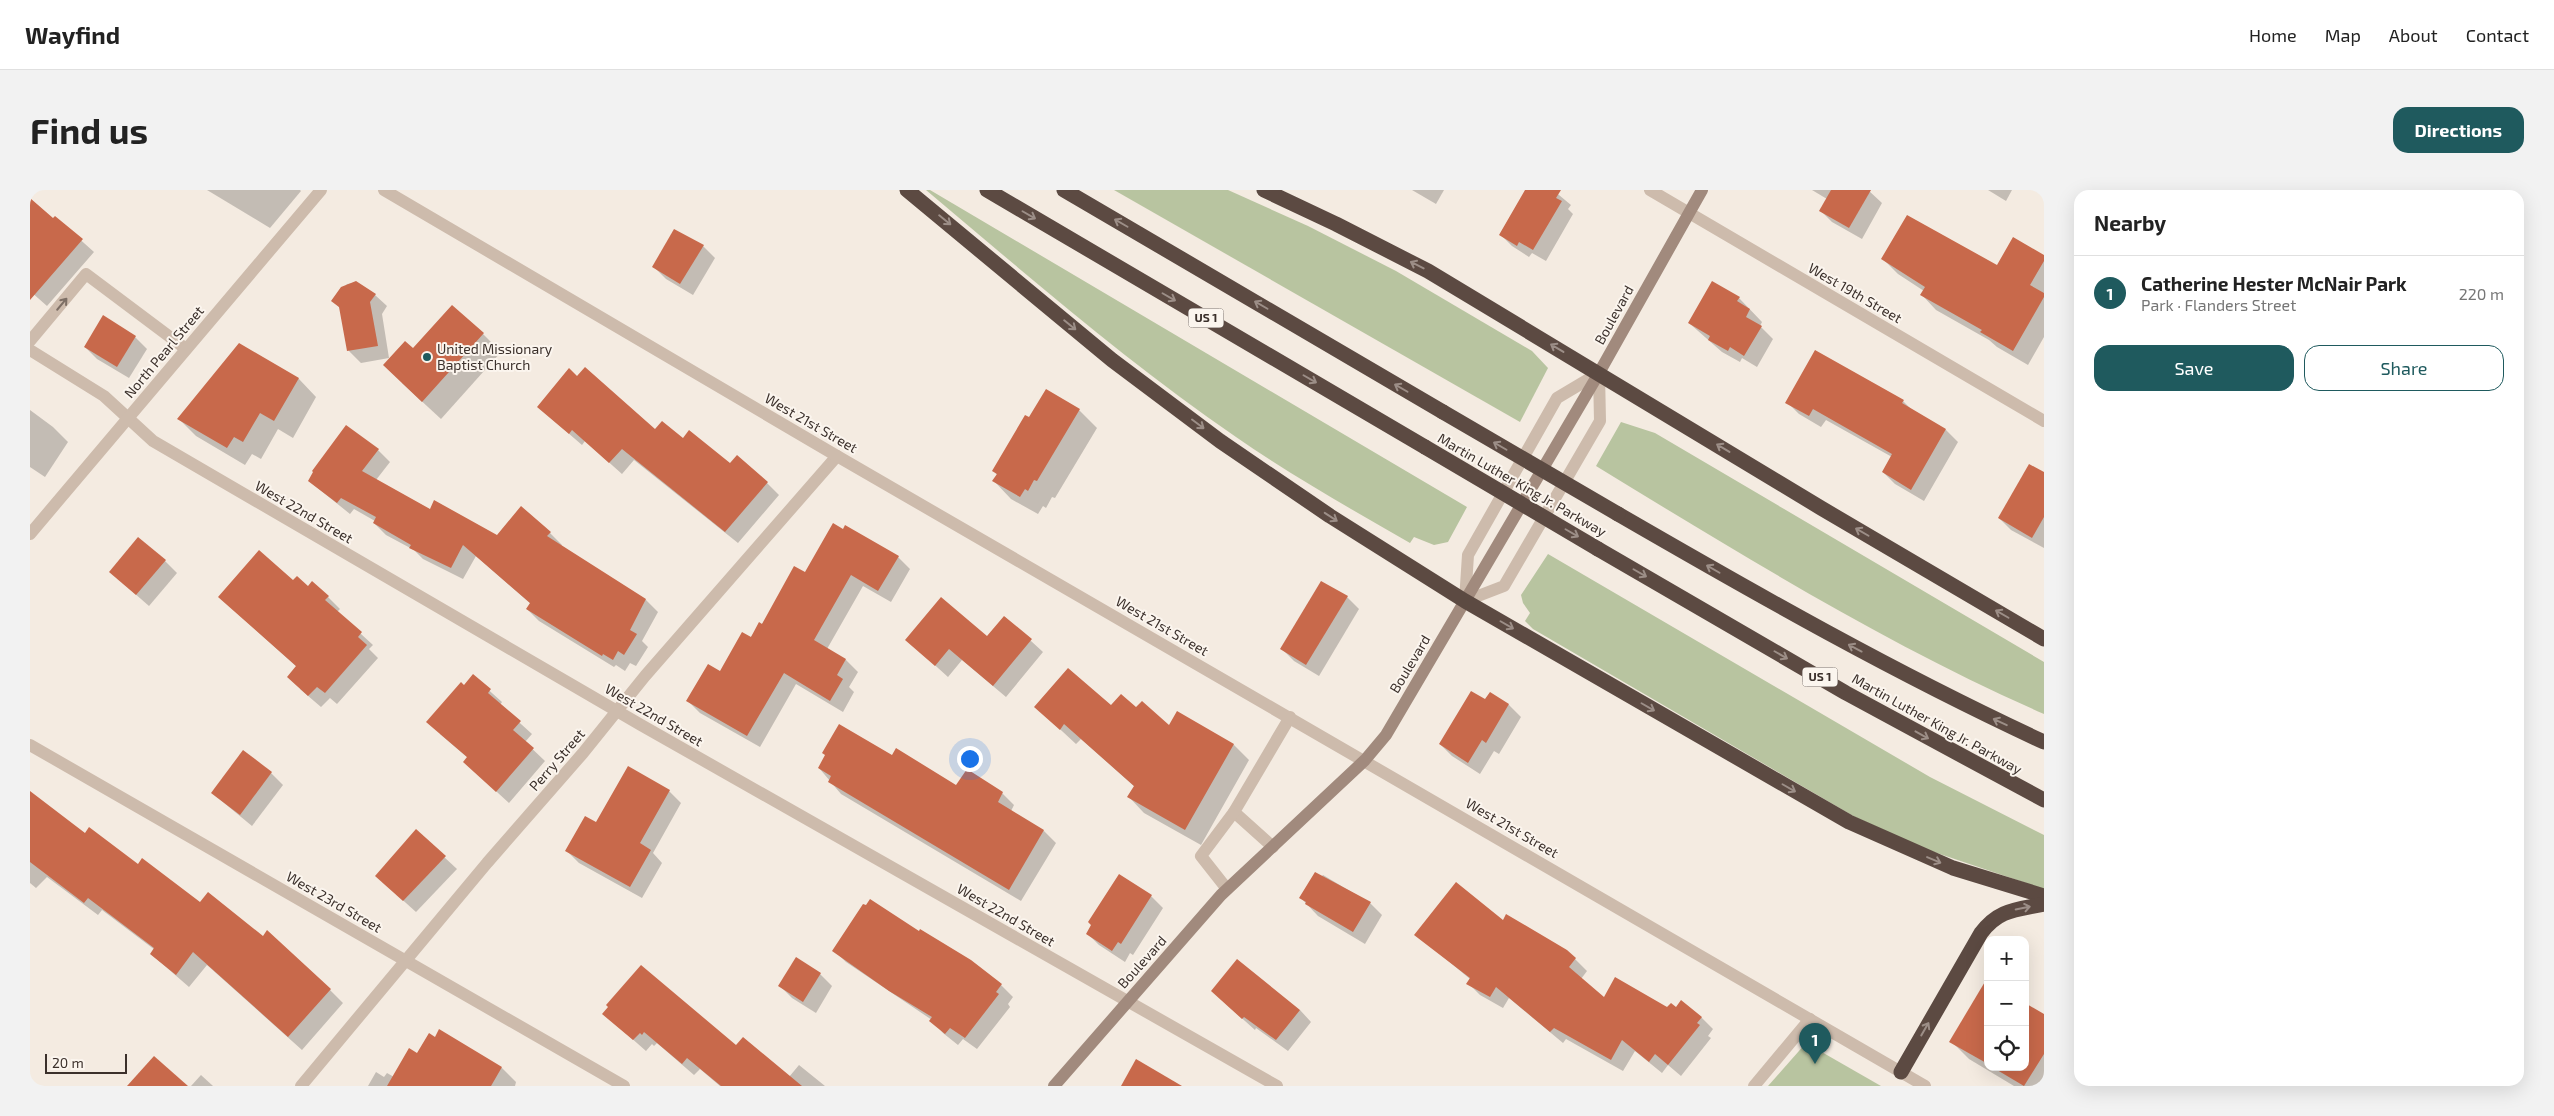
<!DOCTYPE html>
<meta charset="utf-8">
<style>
:root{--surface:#fff;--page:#f2f2f2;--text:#222;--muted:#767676;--line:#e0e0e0;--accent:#1f5a5e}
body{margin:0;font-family:"Exo 2",sans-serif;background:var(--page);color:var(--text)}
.controls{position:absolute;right:15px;bottom:15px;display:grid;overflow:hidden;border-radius:10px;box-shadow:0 5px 20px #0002}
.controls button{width:45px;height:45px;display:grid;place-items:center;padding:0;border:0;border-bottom:1px solid var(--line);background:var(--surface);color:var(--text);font:25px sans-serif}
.scale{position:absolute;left:15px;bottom:12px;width:82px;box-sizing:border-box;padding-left:5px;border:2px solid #3b302b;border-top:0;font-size:14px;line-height:18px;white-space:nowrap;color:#3b302b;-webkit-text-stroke:4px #fbf5ee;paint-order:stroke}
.you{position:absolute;left:939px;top:568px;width:18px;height:18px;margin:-12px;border:4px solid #fff;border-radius:50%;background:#1a73e8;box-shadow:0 0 0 8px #1a73e833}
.badge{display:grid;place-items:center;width:32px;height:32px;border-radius:50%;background:var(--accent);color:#fff;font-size:16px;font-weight:700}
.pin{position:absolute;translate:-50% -41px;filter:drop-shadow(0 1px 2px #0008)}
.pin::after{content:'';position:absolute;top:26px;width:18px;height:15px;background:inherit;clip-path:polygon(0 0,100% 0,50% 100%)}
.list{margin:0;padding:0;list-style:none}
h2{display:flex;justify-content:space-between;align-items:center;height:65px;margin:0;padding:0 20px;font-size:21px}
h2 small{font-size:16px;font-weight:400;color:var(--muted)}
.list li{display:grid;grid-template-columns:32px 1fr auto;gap:15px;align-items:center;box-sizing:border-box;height:75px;padding:0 20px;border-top:1px solid var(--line)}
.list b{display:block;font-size:19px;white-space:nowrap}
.list p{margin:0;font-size:16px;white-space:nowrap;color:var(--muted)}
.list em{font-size:16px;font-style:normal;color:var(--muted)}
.actions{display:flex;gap:10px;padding:15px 20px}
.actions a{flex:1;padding:11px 0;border:1px solid var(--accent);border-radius:15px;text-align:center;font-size:18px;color:var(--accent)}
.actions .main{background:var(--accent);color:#fff}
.icon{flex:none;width:28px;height:28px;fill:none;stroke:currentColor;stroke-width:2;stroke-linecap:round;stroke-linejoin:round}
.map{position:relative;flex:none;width:2014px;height:896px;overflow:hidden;border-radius:15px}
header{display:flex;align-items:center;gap:30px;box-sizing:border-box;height:70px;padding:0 25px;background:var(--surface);border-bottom:1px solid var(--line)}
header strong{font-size:24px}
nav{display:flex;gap:28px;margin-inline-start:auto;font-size:18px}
.intro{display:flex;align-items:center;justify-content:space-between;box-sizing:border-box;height:120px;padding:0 30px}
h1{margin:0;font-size:35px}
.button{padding:12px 22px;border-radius:15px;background:var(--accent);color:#fff;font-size:18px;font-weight:700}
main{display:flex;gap:30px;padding:0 30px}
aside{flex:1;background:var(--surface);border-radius:15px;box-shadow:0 5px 20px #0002}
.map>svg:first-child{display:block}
.green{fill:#b8c4a0}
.shadow{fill:#0003}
.building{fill:#c8694b}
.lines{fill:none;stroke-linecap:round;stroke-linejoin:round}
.service{stroke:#cdbbac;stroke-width:12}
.minor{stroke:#cdbbac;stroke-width:12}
.tertiary{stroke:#cdbbac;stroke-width:12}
.secondary{stroke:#a18a7d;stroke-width:12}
.motorway{stroke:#5c4a42;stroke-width:15}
.motorway-bridge{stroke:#5c4a42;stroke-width:15}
.oneway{stroke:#9c8e87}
.oneway2{stroke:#7d6f65}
.poi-dot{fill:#1f5a5e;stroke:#fbf5ee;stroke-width:2}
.labels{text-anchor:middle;stroke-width:4;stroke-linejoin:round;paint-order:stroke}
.shield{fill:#fbf5ee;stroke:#756b66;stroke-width:1}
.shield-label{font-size:12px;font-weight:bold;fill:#3b302b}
.street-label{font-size:14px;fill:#3b302b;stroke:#fbf5ee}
.poi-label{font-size:14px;fill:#3b302b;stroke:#fbf5ee;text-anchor:start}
</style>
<header>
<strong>Wayfind</strong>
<nav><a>Home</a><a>Map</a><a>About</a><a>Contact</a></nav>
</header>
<div class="intro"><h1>Find us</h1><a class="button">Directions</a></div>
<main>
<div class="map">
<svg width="2014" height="896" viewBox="0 0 2014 896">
<rect width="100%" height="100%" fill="#f4ebe1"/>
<!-- green -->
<g class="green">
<path d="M896 0H900L1437 317 1418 352 1404 355 1384 347 1380 353C1321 319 1262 286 1206 247 1097 172 997 85 896 0Z"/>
<polygon points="1084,0 1198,0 1278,36 1366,81 1502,161 1518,178 1490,232"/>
<path d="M1591 232 1625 243 2014 472V524C1859 456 1710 364 1566 276Z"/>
<polygon points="1518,364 1900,587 2014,645 2014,699 1898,660 1825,627 1503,439 1495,431 1500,423 1493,413 1491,405"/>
<polygon points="1776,853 1851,896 1738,896"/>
</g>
<!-- shadow -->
<g class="shadow">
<polygon points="177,0 270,0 271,1 240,38"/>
<polygon points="1382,0 1414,0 1406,14"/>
<polygon points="1496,0 1523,0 1541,15 1538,19 1543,24 1516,71 1502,63 1499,67 1482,56 1470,44"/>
<polygon points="1782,0 1838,0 1852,13 1832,49 1802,32 1790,20 1797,9"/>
<polygon points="1958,0 1982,0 1976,11"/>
<polygon points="0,27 23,30 25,27 64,62 17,116 0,101"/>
<polygon points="673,56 685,68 663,105 636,89 624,77"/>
<polygon points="2014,66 2014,147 1998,175 1967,157 1959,150 1906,120 1892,105 1894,101 1868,84 1853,69 1967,77"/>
<polygon points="325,93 345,105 357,116 352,124 359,168 331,173 319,161 311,119 303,111 317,94"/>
<polygon points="1682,93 1709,108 1732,132 1730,136 1743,149 1727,177 1712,168 1710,172 1692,162 1659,133"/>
<polygon points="453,144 471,162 411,229 372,193 383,160"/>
<polygon points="105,147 117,159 99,188 67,169 55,157"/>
<polygon points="209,154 269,189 286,207 263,248 248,239 231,269 222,264 215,275 166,246 149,229"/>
<polygon points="1786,162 1873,211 1883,221 1916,240 1928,252 1894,311 1865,294 1853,282 1862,267 1796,230 1791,237 1769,224 1757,212"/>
<polygon points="508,217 625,241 653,250 737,293 749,305 708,353 604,270 592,284 555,251 552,255"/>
<polygon points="0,220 23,237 38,252 15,287 0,277"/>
<polygon points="1049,220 1067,238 1025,308 1022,307 1016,318 1013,316 1008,324 981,309 964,291 967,285 964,281 1000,229"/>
<polygon points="348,260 360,272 346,290 401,320 467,346 520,343 532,355 531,356 616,410 628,422 612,451 618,457 606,476 600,473 595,481 586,475 584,477 509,431 497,419 501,414 446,366 433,389 393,369 384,360 356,345 344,333 345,331 324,319 320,324 279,291"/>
<polygon points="2014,284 2014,358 1981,340 1969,328"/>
<polygon points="868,367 880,379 861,412 833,396 797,459 816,470 828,482 819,497 824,502 813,522 766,494 730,557 670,523 658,511 690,483 775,383"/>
<polygon points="135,371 147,383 119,416 80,382"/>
<polygon points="263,392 298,407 310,419 307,422 343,455 339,459 348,468 307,514 300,508 291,517 270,499 267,477 189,407"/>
<polygon points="1317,407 1329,419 1289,486 1264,471 1252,459"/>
<polygon points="975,427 1013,462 976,507 932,470 918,487 877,450 957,448"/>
<polygon points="443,486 472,512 470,515 502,544 495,552 515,571 479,613 434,572 438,568 410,544 434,497"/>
<polygon points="1460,504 1479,515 1491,527 1469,564 1464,561 1450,584 1422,566 1410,554 1456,511"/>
<polygon points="1006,517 1081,517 1106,519 1139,536 1147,523 1204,555 1219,570 1171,655 1114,623 1099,607 1105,597 1051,549 1046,554"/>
<polygon points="862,567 927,597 972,603 984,615 981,621 1014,641 1026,653 991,711 811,604 789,578"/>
<polygon points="598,578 639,601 651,613 623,663 632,673 612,708 549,673 537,661 566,634"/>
<polygon points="241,583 253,595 222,636 182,603"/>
<polygon points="0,618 55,645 170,713 300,800 313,813 272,860 177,775 159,797 121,764 125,760 72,720 68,725 17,687 6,698 0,693"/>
<polygon points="386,641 427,679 386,722 346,686"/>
<polygon points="1293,685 1340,713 1352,725 1335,754 1288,726 1271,708"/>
<polygon points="1121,706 1133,718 1103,765 1100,763 1095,772 1069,755 1057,743"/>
<polygon points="1473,732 1545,769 1557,781 1551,789 1575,809 1646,818 1671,827 1683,839 1678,846 1681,848 1651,886 1638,875 1632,883 1605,861 1593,881 1536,849 1533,853 1479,808 1473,818 1450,805 1438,793 1440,789 1386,744"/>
<polygon points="804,760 971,795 983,807 978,814 980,817 947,859 933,849 928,855 913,843 902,830 816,772"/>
<polygon points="790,784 802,796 786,823 762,808 750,796"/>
<polygon points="1958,792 1958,877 1995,877 2014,826 2014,896 1984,896 1939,869 1921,851"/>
<polygon points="1195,813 1270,820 1281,832 1258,861 1226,838 1225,840"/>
<polygon points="574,824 706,857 759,887 769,875 795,896 690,896 670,879 664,885 627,853 624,856 622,854 616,861"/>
<polygon points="388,865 472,878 486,892 485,896 338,896 346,882 354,887 357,883 364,887"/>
<polygon points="171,885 183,896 161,896"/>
</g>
<!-- building -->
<g class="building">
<polygon points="1495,0 1531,0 1526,8 1532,11 1503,60 1489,52 1487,56 1469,45"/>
<polygon points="1801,0 1841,0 1819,38 1789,21"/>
<polygon points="0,8 23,28 25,26 53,49 0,110"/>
<polygon points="1877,25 1967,75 1983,47 2014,65 2014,71 2000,95 2014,103 2014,107 1983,161 1950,142 1952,140 1890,105 1895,97 1851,69"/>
<polygon points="644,39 674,55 650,94 622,77"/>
<polygon points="326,91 346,104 340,112 348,156 317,161 309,117 301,111 311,97"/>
<polygon points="1682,91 1710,107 1707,111 1720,119 1716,127 1732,136 1714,166 1700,157 1698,161 1678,150 1680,146 1658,133"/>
<polygon points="422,115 454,143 392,212 353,175 375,151 383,158"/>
<polygon points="73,125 106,146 87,177 54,157"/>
<polygon points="209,153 269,188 244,231 230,223 213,252 204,247 197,258 147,229"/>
<polygon points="1785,160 1874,210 1872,213 1916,239 1881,300 1852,282 1862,264 1783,219 1779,226 1755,213"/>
<polygon points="555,177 625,239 632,231 653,248 659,240 700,273 707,265 738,292 695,342 592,259 579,273 542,240 539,244 507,217 539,178 547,186"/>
<polygon points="1016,199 1050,219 1007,291 1004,290 998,301 995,299 990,307 962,291 967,284 962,281 995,225 999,227"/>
<polygon points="316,235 349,259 332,281 400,319 404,310 467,345 491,316 521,342 517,346 616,409 600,440 607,444 594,465 588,461 583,470 573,464 572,466 496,419 500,413 433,355 421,378 379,358 381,355 343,333 346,327 311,308 307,313 278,291 283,282 282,281"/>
<polygon points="1999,274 2014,282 2014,327 2002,348 1968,328"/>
<polygon points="803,333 813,339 815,335 869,366 848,401 821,385 784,450 816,469 807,485 813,489 800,511 754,483 717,546 656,511 678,474 690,481 712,442 721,447 729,432 732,434 764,376 775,382"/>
<polygon points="108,347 136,370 106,405 79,382"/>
<polygon points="229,360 263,390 267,386 278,396 282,391 299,406 295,410 332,442 328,447 337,455 295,503 287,497 278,506 257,487 266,476 188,407"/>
<polygon points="1291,391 1318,406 1276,475 1250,459"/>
<polygon points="911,407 957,446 974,426 1002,449 963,496 919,459 905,476 875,450"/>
<polygon points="1038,478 1081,515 1091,504 1106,517 1112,511 1139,535 1147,521 1204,554 1155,640 1097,607 1104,596 1034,534 1030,540 1004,517"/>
<polygon points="443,484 461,499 458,503 491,531 483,540 504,558 466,602 433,572 437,567 396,532 431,492 434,495"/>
<polygon points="1441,501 1455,509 1460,502 1479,514 1456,553 1452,550 1438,573 1409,554"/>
<polygon points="809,534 862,565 866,558 926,595 937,579 973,602 968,612 1014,640 979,700 798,592 801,586 788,578 795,565 792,563"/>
<polygon points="213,560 242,582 210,625 181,603"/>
<polygon points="598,576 640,600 610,653 621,660 600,697 535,661 555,626 566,632"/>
<polygon points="0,601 55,643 59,637 108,674 112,668 170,712 178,702 233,746 237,740 301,799 258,847 163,762 146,785 120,764 124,758 58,708 54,713 0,672"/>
<polygon points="386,639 416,666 373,711 345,686"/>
<polygon points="1285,682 1341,712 1323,742 1275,714 1276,712 1269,708"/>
<polygon points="1089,684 1122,705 1091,754 1088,752 1082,761 1056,744 1061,735 1058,732"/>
<polygon points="1426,692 1473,730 1476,724 1537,760 1546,768 1539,777 1574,807 1585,787 1637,817 1641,813 1646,817 1651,810 1672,827 1667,833 1670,835 1638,875 1625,864 1619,872 1592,850 1581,870 1524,838 1520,842 1466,797 1460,807 1436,794 1440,788 1384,745"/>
<polygon points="840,709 889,741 890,739 941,770 972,794 966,802 969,804 935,848 920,838 915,844 899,831 902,827 859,801 802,761 833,714 836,715"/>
<polygon points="766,767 791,783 773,812 748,796"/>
<polygon points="1207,769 1270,820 1246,850 1214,827 1212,829 1181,801"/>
<polygon points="611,775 706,855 713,847 772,896 691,896 657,868 652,874 614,842 612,845 610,843 603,850 572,824 578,817 576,815"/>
<polygon points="1956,790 1958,790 1958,874 1919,852"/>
<polygon points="1995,813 2014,824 2014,864 1994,896 1962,877 1995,877"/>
<polygon points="409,839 472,877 461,896 357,896 379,858 387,863 399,843 405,847"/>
<polygon points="124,866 158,896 97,896"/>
<polygon points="1106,869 1152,896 1091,896"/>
</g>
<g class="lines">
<!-- service -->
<g class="service">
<polyline points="0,151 56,84 156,159"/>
<polygon points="1569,183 1570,231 1474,396 1435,411 1438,365 1527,208"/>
<polyline points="1243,657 1204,622 1260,527"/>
<polyline points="1197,699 1171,666 1204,622"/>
</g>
<!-- minor -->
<g class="minor">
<polyline points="1620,0 2014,231"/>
<polyline points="0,160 74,206 123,251 611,535 1247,896"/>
<polyline points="0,555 594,896"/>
<polyline points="271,896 457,673 553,563 615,486 807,266"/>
<polyline points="1724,896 1780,829"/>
</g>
<!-- tertiary -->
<g class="tertiary">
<polyline points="354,0 807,266 1895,896"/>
<polyline points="0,344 291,0"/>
</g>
<!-- secondary -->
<polyline class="secondary" points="1024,896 1191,705 1335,570 1356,545 1569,183 1672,0"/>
<!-- motorway -->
<g class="motorway">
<polyline points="877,0 1082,170 1190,251 1300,326 1435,411 1819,632 1923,678 2014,706"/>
<polyline points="957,0 1395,257"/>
<polyline points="1034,0 1413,222"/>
<polyline points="1234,0 1306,34 1398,81 1791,318 2014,449"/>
<path d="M1588 324C1728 405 1867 484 2014 552"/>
<polyline points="1568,359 1816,503 2014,610"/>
<path d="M1871 882 1951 743C1969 719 1986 720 2014 714"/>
</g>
<!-- motorway-bridge -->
<g class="motorway-bridge">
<polyline points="1413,222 1588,324"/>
<polyline points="1395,257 1568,359"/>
</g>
</g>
<!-- one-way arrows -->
<defs><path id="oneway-shaft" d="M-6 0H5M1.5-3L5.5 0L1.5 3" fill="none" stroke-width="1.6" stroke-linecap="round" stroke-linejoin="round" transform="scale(1.25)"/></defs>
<g class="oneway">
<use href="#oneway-shaft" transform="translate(999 25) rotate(30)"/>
<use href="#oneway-shaft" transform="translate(915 30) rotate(39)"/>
<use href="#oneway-shaft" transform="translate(1091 33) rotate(-150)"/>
<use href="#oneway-shaft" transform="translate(1387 75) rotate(-153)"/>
<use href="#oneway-shaft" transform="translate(1139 107) rotate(30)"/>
<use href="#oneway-shaft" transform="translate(1231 115) rotate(-150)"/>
<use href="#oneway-shaft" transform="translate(1040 135) rotate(39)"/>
<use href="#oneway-shaft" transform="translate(1527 158) rotate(-149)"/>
<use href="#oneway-shaft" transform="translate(1280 189) rotate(30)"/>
<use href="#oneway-shaft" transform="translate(1371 198) rotate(-150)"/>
<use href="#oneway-shaft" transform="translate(1168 234) rotate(37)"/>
<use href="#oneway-shaft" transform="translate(1470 256) rotate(-150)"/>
<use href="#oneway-shaft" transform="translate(1693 258) rotate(-149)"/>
<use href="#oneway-shaft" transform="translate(1301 327) rotate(33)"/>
<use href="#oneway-shaft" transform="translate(1832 342) rotate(-150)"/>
<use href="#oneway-shaft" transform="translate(1542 343) rotate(30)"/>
<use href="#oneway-shaft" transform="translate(1683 379) rotate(-150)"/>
<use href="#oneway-shaft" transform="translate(1610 383) rotate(30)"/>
<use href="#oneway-shaft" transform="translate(1972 424) rotate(-150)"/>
<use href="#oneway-shaft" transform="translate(1477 435) rotate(30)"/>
<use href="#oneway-shaft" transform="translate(1825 458) rotate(-152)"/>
<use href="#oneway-shaft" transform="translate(1751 465) rotate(30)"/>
<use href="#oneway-shaft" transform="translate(1618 517) rotate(30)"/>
<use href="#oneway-shaft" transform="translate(1970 532) rotate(-155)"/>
<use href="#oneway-shaft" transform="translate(1892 545) rotate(29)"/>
<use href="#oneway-shaft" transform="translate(1759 598) rotate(30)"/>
<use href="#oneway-shaft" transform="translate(1904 670) rotate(23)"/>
<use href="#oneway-shaft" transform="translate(1993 718) rotate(-11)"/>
<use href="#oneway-shaft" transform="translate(1895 839) rotate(-60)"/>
</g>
<use class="oneway2" href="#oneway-shaft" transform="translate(32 114) rotate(-50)"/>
<!-- markers -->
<circle class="poi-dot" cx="397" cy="167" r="5"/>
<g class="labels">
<!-- shield labels -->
<g class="shield">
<rect x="1158.5" y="118.5" width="35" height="19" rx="4"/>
<rect x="1772.5" y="477.5" width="35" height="19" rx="4"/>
</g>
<g class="shield-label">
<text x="1176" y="132">US 1</text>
<text x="1790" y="491">US 1</text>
</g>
<!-- street labels -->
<g class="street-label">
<text transform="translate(1825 103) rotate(30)" y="5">West 19th Street</text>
<text transform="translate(1584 125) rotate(-61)" y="5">Boulevard</text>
<text transform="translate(134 162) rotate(-50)" y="5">North Pearl Street</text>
<text transform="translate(781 233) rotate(30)" y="5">West 21st Street</text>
<text transform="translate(1492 295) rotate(30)" y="5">Martin Luther King Jr. Parkway</text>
<text transform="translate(274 322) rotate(30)" y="5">West 22nd Street</text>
<text transform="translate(1132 436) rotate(30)" y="5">West 21st Street</text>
<text transform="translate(1380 474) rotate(-59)" y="5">Boulevard</text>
<text transform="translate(624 525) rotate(30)" y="5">West 22nd Street</text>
<text transform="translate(1907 534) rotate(29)" y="5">Martin Luther King Jr. Parkway</text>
<text transform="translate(527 570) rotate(-49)" y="5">Perry Street</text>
<text transform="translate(1482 638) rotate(30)" y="5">West 21st Street</text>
<text transform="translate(304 712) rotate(30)" y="5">West 23rd Street</text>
<text transform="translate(976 725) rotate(30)" y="5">West 22nd Street</text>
<text transform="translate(1112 772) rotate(-48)" y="5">Boulevard</text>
</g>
<!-- poi labels -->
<g class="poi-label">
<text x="407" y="164">United Missionary<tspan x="407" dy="16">Baptist Church</tspan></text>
</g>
</g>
</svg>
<div class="controls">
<button>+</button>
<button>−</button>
<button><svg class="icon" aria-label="locate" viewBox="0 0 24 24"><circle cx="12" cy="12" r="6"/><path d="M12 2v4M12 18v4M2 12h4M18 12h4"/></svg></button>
</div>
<div class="scale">20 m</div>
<div class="you"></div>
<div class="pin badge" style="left:1785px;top:874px">1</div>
</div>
<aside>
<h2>Nearby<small></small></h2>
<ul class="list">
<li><span class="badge">1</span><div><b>Catherine Hester McNair Park</b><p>Park · Flanders Street</p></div><em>220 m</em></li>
</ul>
<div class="actions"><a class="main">Save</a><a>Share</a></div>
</aside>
</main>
